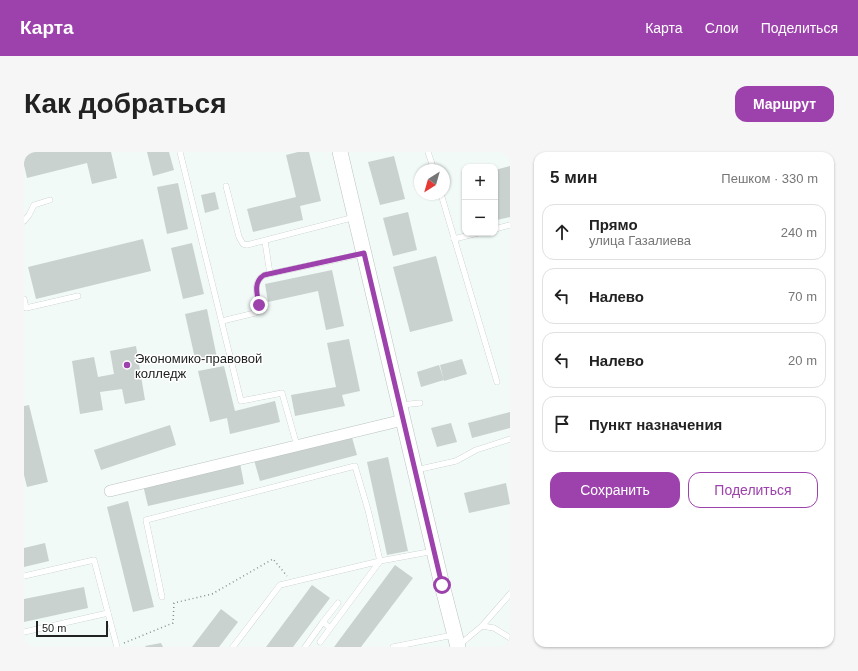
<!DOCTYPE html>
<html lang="ru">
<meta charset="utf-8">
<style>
:root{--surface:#fff;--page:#f6f6f6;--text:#222;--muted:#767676;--line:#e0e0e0;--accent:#9d42ac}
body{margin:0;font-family:Helvetica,sans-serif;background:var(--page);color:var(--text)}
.controls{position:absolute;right:12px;top:12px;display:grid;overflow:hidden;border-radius:8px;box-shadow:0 1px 3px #0004}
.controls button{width:36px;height:36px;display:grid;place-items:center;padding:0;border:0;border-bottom:1px solid var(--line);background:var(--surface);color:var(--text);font:20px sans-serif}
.compass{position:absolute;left:390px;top:12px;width:36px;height:36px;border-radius:50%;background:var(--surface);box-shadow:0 1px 3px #0004;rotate:217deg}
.scale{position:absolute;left:12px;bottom:10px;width:72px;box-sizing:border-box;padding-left:4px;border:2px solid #202322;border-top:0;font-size:11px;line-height:14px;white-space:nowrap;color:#202322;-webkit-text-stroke:3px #fff;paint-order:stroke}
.stop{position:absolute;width:12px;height:12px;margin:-9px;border:3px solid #9d42ac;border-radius:50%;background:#fff}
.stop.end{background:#9d42ac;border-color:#fff;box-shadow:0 1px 4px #0008}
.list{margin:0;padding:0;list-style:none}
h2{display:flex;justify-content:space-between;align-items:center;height:52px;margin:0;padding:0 16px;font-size:17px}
h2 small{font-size:13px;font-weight:400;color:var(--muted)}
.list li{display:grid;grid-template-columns:26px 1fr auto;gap:12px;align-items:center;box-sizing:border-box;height:56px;margin:0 8px 8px;padding:0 8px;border:1px solid var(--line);border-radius:12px}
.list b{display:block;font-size:15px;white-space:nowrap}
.list p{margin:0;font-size:13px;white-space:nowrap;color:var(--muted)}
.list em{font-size:13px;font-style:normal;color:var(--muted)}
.actions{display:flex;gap:8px;padding:12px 16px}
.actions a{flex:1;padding:9px 0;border:1px solid var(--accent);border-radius:12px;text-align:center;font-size:14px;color:var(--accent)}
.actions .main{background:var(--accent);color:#fff}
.icon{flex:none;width:22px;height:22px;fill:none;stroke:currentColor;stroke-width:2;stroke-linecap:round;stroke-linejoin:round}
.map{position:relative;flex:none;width:486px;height:495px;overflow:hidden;border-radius:12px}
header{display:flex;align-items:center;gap:24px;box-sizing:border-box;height:56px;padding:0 20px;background:var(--accent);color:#fff}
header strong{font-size:19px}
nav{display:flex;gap:22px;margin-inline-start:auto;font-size:14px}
.intro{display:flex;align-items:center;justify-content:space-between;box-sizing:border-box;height:96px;padding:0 24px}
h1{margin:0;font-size:28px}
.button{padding:10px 18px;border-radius:12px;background:var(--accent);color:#fff;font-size:14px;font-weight:700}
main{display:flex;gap:24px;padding:0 24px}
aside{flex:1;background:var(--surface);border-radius:12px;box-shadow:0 1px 3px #0004}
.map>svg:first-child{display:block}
.building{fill:#c9d2ce}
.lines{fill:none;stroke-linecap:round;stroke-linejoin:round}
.service-casing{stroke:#bac3c0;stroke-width:6}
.minor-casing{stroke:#bac3c0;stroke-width:12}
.secondary-casing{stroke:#bac3c0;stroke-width:16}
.path{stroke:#898f8d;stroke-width:1.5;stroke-dasharray:1 3;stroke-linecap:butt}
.service{stroke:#fff;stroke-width:5.5}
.minor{stroke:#fff;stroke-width:11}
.secondary{stroke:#fff;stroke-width:15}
.route{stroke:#9d42ac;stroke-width:5}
.poi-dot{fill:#9d42ac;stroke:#fff;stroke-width:1.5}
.labels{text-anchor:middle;stroke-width:3;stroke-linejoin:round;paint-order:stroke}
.poi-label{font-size:13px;fill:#202322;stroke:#fff;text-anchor:start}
</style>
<header>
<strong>Карта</strong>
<nav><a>Карта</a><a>Слои</a><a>Поделиться</a></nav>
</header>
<div class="intro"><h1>Как добраться</h1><a class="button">Маршрут</a></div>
<main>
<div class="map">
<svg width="486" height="495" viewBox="0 0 486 495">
<rect width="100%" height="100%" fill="#f1faf7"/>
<!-- building -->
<g class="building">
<polygon points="8,0 87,0 93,26 68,32 63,11 3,26 0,13 0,2"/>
<polygon points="123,0 145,0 150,18 129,24"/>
<polygon points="274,0 285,0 297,49 276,54 279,68 229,80 223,57 272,45 262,3"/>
<polygon points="370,4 381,47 356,53 344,10"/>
<polygon points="486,14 486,65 473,68 471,61 471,18"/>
<polygon points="154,31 164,77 143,82 133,35"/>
<polygon points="191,40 195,57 181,61 177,43"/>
<polygon points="384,60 393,98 369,104 359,66"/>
<polygon points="119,87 127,119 12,147 4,115"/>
<polygon points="168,91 180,142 159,147 147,96"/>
<polygon points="412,104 429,169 386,180 369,115"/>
<polygon points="308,118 320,174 302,178 294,139 244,150 241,132"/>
<polygon points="183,157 193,206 172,211 161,162"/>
<polygon points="325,187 336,239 318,243 321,254 271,264 267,243 312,235 303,191"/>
<polygon points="112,194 121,248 101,252 98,237 76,240 79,258 56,262 48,209 70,205 74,225 90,222 86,199"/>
<polygon points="438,207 443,222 420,229 416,213"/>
<polygon points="415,213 420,228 397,235 393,220"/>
<polygon points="200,214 211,259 251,249 256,270 206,282 203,266 186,270 174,219"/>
<polygon points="5,253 24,330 3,335 0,323 0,254"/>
<polygon points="486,260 486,276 448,286 444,271"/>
<polygon points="427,271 433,290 413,295 407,276"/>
<polygon points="146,273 152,293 77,318 70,298"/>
<polygon points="327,282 333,303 236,329 230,308"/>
<polygon points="364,305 384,399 363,403 343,310"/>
<polygon points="216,311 220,332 124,354 119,333"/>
<polygon points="482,331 486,352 445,361 440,341"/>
<polygon points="104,349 130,455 109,460 83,355"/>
<polygon points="21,391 25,409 0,415 0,396"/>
<polygon points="371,413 389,426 337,495 310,495"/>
<polygon points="288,433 306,446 269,495 242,495"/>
<polygon points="60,435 64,456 0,470 0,447"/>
<polygon points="197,457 214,470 195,495 168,495"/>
<polygon points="137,491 139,495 122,495 121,494"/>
</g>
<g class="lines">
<!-- service casing -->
<g class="service-casing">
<g id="service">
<polyline points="156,0 217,249 258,241 273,294"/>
<polyline points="404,0 410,18"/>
<polyline points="202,34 215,85 219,92 223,93 331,65"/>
<polyline points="417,42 473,230"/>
<polyline points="0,69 5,63 10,53 26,48"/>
<polyline points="471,77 486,73"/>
<polyline points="430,87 454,81"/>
<polyline points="241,89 246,122"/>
<polyline points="0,147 2,156 54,144"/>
<path d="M198 169 231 161 234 159C236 146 226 132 240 123L338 102"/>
<polyline points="377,253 396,251"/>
<polyline points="392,318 432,309 452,298 486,287"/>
<polyline points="0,424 70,408 93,495"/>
<polyline points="138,445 122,368 331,314 344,358 356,409 410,399"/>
<polyline points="299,470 314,451"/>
<polyline points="458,474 470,476 486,486"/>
<polyline points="0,480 84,461"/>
<polyline points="434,494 458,474 486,442"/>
<polyline points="209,495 256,433 356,409 296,490"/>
<polyline points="281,495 299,470 306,476"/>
<polyline points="369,495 429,483"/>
</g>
</g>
<!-- minor casing -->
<g class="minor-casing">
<polyline id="minor" points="86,339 379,268"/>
</g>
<!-- secondary casing -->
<g class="secondary-casing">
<polyline id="secondary" points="316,0 418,433 434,495"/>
</g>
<!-- path -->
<polyline class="path" points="100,491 149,471 150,451 188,442 249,407 263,424"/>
<!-- service -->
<use href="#service" class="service"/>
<!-- minor -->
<use href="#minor" class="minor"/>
<!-- secondary -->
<use href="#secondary" class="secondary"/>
</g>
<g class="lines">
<!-- route -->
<path class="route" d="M235 153C233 142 229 130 240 123L340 101 418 433"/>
</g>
<!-- markers -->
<circle class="poi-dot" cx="103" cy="213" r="4"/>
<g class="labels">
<!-- poi labels -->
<g class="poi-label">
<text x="111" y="211">Экономико-правовой<tspan x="111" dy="15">колледж</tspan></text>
</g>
</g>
</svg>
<div class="controls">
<button>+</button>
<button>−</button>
</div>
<svg class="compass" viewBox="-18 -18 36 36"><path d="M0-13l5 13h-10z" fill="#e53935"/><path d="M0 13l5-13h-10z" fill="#767676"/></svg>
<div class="scale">50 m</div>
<div class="stop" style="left:418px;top:433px"></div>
<div class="stop end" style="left:235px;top:153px"></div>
</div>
<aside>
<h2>5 мин<small>Пешком · 330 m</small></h2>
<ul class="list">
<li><svg class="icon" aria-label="ahead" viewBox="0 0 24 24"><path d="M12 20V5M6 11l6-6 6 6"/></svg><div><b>Прямо</b><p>улица Газалиева</p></div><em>240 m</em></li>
<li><svg class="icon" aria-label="left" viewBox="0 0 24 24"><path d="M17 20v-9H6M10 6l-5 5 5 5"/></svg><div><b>Налево</b></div><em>70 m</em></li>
<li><svg class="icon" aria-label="left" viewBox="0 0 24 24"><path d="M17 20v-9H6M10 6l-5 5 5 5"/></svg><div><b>Налево</b></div><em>20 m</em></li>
<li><svg class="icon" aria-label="arrive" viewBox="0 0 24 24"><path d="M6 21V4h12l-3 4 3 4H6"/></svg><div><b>Пункт назначения</b></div></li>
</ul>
<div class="actions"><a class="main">Сохранить</a><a>Поделиться</a></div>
</aside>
</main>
